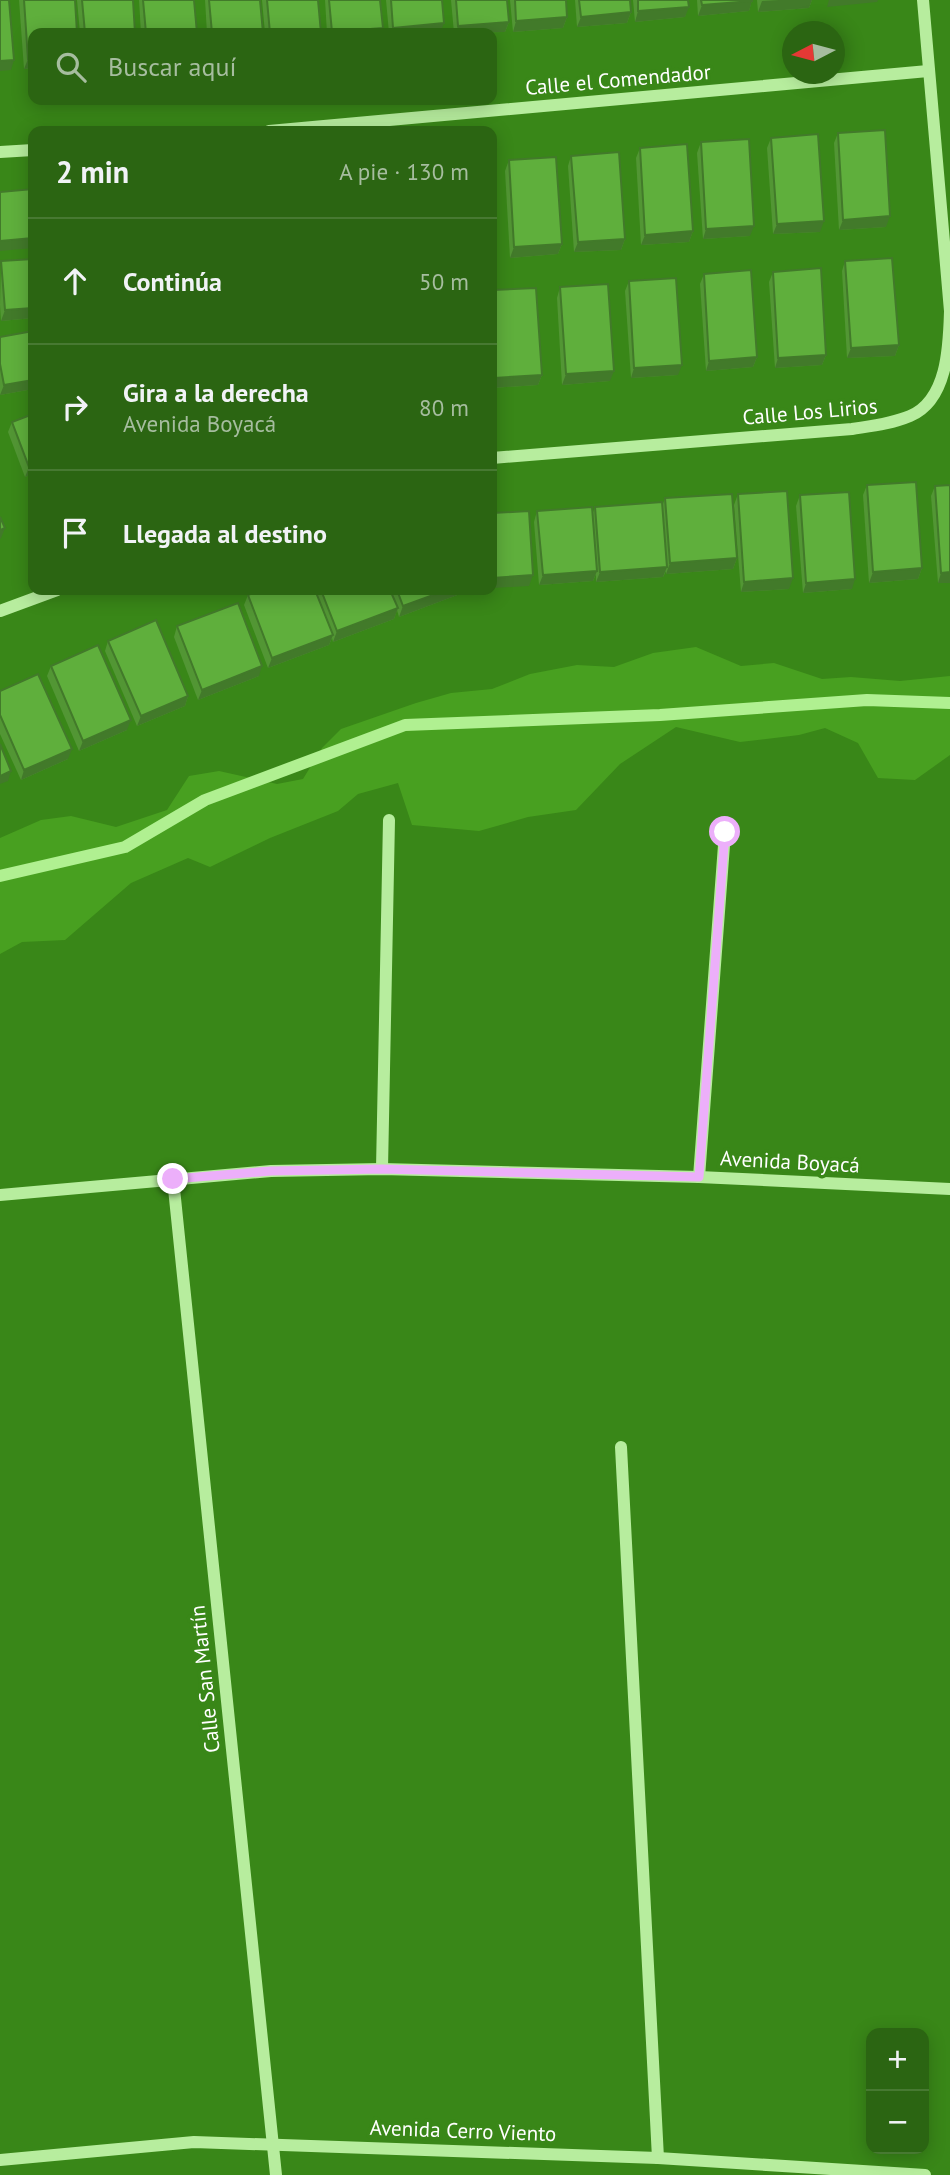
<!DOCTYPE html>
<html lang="es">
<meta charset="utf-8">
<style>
:root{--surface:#2b6512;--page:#336b1b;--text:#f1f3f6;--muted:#a6bd9f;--line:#477932}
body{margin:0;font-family:"PT Sans",sans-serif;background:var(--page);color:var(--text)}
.controls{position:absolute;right:21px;bottom:21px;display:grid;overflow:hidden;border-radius:14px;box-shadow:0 4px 18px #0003}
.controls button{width:63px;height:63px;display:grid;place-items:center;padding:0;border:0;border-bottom:2px solid var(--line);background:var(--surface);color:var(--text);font:35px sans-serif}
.compass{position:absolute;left:782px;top:21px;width:63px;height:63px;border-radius:50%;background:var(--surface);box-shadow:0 4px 18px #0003;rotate:264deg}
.stop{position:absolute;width:21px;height:21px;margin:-16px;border:5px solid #ecaffa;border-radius:50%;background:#fff}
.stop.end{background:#ecaffa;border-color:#fff;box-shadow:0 2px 7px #0008}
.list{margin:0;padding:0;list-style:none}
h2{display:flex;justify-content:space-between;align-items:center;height:91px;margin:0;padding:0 28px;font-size:30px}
h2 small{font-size:23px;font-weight:400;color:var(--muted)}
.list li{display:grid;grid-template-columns:46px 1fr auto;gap:21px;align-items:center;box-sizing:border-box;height:126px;padding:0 28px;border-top:2px solid var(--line)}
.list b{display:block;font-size:26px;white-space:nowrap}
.list p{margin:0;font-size:23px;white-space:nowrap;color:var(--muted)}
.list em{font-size:23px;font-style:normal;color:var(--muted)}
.icon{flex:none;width:38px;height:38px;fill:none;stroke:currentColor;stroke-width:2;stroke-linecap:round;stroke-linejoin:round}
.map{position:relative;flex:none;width:950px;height:2175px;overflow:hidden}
.search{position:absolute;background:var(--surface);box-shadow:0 4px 18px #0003;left:28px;top:28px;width:469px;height:77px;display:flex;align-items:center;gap:18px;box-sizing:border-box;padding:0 24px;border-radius:14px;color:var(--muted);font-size:26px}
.panel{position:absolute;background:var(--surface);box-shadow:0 4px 18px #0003;left:28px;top:126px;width:469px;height:469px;border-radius:14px}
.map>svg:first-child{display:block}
.green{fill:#48a020}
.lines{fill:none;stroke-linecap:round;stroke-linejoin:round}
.stream{stroke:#b0f091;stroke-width:12}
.minor{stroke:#b7ed9e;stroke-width:12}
.wall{fill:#529634}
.shaded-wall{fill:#427a2a}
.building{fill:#5faf3c;stroke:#427a2a;stroke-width:2}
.route{stroke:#ecaffa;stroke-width:9}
.labels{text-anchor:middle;stroke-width:7;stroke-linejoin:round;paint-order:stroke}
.street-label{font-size:21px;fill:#fff;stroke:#398718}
</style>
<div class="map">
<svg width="950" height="2175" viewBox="0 0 950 2175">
<rect width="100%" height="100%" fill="#398718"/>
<!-- green -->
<polygon class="green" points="696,647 741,666 774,663 822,679 851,677 900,681 950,676 950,755 915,780 878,778 858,743 825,728 799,735 740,742 676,727 620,764 576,810 528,817 479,831 412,825 398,783 358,794 338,811 270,838 210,867 188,858 131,883 65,940 22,942 0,954 0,838 41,820 71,816 116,827 167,810 189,776 219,771 277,784 303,779 322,748 341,729 416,703 451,693 492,689 530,674 577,665 614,667 653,653"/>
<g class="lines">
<!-- stream -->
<polyline class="stream" points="0,876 125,847 205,800 405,725 660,715 867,700 950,703"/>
<!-- minor -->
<g class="minor">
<polyline points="269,131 928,71"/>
<polyline points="0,152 33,150"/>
<path d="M492 458 852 429C871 426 891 424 910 416 948 400 949 345 950 311L923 0"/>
<polyline points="0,611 57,590"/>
<polyline points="382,1169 389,820"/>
<polyline points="699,1177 725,832"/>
<polyline points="173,1179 276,2175"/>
<polyline points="0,1195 271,1171 382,1169 699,1177 950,1189"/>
<polyline points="621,1447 658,2158"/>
<polyline points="0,2160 194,2142 658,2158 925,2175"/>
</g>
</g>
<!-- wall -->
<g class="wall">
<polygon points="19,0 75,0 33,33 33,68 24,69"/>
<polygon points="77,0 133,0 135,33 80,33"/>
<polygon points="139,0 194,0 197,33 141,33"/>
<polygon points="205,0 260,0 263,33 207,33"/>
<polygon points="262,0 318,0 321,33 265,33"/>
<polygon points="325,0 380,0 383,28 381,33 327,33"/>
<polygon points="386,0 442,0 440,33 389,33"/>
<polygon points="451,0 507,0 509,22 505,32 454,33"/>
<polygon points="510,0 566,0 567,17 563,28 513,32"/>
<polygon points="575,0 630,0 631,12 627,23 577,27"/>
<polygon points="633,0 688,0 685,17 635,22"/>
<polygon points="697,0 752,0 749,11 698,16"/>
<polygon points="757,0 812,0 809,8 758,12"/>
<polygon points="838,133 886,227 839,230 834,143"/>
<polygon points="771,138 820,232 773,234 767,148"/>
<polygon points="701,142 750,236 703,239 697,153"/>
<polygon points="640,148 693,231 689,242 641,245 636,158"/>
<polygon points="571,156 625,239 621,250 574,252 568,166"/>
<polygon points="509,160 562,244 558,254 510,258 505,171"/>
<polygon points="33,259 33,318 1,321 0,305 1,261"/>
<polygon points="845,261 899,345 895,356 847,358 842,271"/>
<polygon points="773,272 826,355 822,365 775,368 769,282"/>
<polygon points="704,274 757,357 753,367 706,371 700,284"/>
<polygon points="629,281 678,375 631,378 625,291"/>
<polygon points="560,287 610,381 562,385 557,298"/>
<polygon points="492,290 542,375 538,385 492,388"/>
<polygon points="33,331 33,389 0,395 0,337"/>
<polygon points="33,414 33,474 25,477 8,432 12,422"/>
<polygon points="33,480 33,498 30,489"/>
<polygon points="867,485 922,568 918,579 869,583 863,495"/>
<polygon points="935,486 950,583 938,583 931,496"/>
<polygon points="738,494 789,589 741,592 734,505"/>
<polygon points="800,495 852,589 803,593 796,506"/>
<polygon points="665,498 737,558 733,569 666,574 666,571 663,577 596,582 596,574 593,581 539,585 534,522 537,511 592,515 595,507 663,504"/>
<polygon points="260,590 461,590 460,594 399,617 397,610 394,619 333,642 332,638 329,645 268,668 244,605 248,595"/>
<polygon points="177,626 259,676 198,700 174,637"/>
<polygon points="108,641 188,696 185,706 137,726 105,651"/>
<polygon points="51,666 127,730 79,751 47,676"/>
<polygon points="0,691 68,759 21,780 0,734"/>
</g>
<!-- shaded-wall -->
<g class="shaded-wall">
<polygon points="779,0 812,0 809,8 758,12 762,1"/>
<polygon points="829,0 878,0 877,2 827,7"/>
<polygon points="752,1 749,11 698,16 702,5"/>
<polygon points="689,7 685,17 635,22 638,11"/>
<polygon points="631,12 627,23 577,27 581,17"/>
<polygon points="567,17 563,28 513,32 516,21"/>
<polygon points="509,22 505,32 455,33 458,26"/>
<polygon points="444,23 440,33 391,33 393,28"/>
<polygon points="383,28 381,33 331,33 332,32"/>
<polygon points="33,58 33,68 24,69 28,59"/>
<polygon points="14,60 11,70 0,71 0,61"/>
<polygon points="890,216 886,227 839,230 843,220"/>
<polygon points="824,221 820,232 773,234 777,224"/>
<polygon points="754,226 750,236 703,239 706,229"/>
<polygon points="693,231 689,242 641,245 645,235"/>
<polygon points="33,238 33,248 0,251 0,241"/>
<polygon points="625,239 621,250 574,252 578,242"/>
<polygon points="562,244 558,254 510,258 514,247"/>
<polygon points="33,308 33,318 1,321 5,310"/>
<polygon points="899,345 895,356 847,358 851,348"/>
<polygon points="826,355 822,365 775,368 778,358"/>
<polygon points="757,357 753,367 706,371 709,361"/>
<polygon points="682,365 678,375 631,378 634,368"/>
<polygon points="614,371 610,381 562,385 566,374"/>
<polygon points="542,375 538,385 492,388 494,378"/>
<polygon points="33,380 33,389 0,395 4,385"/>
<polygon points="33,465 33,474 25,477 29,467"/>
<polygon points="5,528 1,538 0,539 0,530"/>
<polygon points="737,558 733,569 666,574 670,563"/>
<polygon points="667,567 663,577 596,582 600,572"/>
<polygon points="922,568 918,579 869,583 873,572"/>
<polygon points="597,571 593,581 539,585 543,575"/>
<polygon points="950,572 950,583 938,583 941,573"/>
<polygon points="533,575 529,586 492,588 492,578"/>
<polygon points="793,578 789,589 741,592 744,582"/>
<polygon points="855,579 852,589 803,593 806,583"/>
<polygon points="447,590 461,590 460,594 399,617 403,606"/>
<polygon points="398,608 394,619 333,642 337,631"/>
<polygon points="333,635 329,645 268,668 272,658"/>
<polygon points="262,666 259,676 198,700 202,690"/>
<polygon points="188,696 185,706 137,726 141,716"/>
<polygon points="131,720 127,730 79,751 83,741"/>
<polygon points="72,749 68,759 21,780 24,770"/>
<polygon points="11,771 8,781 0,784 0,776"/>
</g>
<!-- building -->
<g class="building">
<polygon points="0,0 9,0 14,60 0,61"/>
<polygon points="24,0 75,0 77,33 33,33 33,58 28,59"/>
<polygon points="82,0 133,0 135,33 85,33"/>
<polygon points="143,0 194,0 197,33 146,33"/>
<polygon points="209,0 260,0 263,33 212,33"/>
<polygon points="267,0 318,0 321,33 270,33"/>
<polygon points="329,0 380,0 383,28 332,32"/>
<polygon points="391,0 442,0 444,23 393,28"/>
<polygon points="456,0 507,0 509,22 458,26"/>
<polygon points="515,0 566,0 567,17 516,21"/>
<polygon points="579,0 630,0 631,12 581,17"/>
<polygon points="638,0 688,0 689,7 638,11"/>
<polygon points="701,0 752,0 752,1 702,5"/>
<polygon points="885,130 890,216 843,220 838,133"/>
<polygon points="818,134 824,221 777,224 771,138"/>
<polygon points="749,139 754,226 706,229 701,142"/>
<polygon points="687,144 693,231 645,235 640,148"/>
<polygon points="619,152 625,239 578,242 571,156"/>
<polygon points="556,157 562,244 514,247 509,160"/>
<polygon points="33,189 33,238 0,241 0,192"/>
<polygon points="492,195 495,246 492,247"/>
<polygon points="892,258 899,345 851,348 845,261"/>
<polygon points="33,259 33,308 5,310 1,261"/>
<polygon points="821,268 826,355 778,358 773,272"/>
<polygon points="751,270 757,357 709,361 704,274"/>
<polygon points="676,278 682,365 634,368 629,281"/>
<polygon points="608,284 614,371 566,374 560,287"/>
<polygon points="536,288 542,375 494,378 492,338 492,290"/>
<polygon points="33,331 33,380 4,385 0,364 0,337"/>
<polygon points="33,414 33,465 29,467 12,422"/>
<polygon points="916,482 922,568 873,572 867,485"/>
<polygon points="950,485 950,572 941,573 935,486"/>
<polygon points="787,491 793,578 744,582 738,494"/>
<polygon points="849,492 855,579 806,583 800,495"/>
<polygon points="732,494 737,558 670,563 665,498"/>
<polygon points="662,502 667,567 600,572 595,507"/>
<polygon points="592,507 597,571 543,575 537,511"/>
<polygon points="529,511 533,575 492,578 492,513"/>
<polygon points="0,517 5,528 0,530"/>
<polygon points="260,590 315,590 333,635 272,658 248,595"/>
<polygon points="321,590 390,590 398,608 337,631"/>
<polygon points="397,590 447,590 403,606"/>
<polygon points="238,603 262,666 202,690 177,626"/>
<polygon points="156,620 188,696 141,716 108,641"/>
<polygon points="98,645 131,720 83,741 51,666"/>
<polygon points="38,674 72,749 24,770 0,715 0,691"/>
<polygon points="0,744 11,771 0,776"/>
</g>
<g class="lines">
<!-- route -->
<polyline class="route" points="173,1179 271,1171 382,1169 699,1177 725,832"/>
</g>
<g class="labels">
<!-- street labels -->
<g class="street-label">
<text transform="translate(618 80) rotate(-5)" y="7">Calle el Comendador</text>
<text transform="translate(810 412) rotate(-5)" y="7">Calle Los Lirios</text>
<text transform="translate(790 1162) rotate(3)" y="7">Avenida Boyacá</text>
<text transform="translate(205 1679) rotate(-96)" y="7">Calle San Martín</text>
<text transform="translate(463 2131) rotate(2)" y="7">Avenida Cerro Viento</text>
</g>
</g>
</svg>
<div class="controls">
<button>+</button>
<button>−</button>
</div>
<svg class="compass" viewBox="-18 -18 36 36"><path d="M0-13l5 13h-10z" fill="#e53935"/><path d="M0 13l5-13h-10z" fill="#a6bd9f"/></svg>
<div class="stop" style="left:725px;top:832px"></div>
<div class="stop end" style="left:173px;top:1179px"></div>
<div class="search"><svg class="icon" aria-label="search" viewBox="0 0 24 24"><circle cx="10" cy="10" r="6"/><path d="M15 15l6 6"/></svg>Buscar aquí</div>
<section class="panel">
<h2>2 min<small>A pie · 130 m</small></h2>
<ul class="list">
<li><svg class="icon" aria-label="ahead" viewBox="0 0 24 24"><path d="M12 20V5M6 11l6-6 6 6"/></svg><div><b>Continúa</b></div><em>50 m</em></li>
<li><svg class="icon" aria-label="right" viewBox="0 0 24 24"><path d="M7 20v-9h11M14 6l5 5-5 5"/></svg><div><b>Gira a la derecha</b><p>Avenida Boyacá</p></div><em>80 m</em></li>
<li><svg class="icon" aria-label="arrive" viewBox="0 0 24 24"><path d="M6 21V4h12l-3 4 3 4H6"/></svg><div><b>Llegada al destino</b></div></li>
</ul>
</section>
</div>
